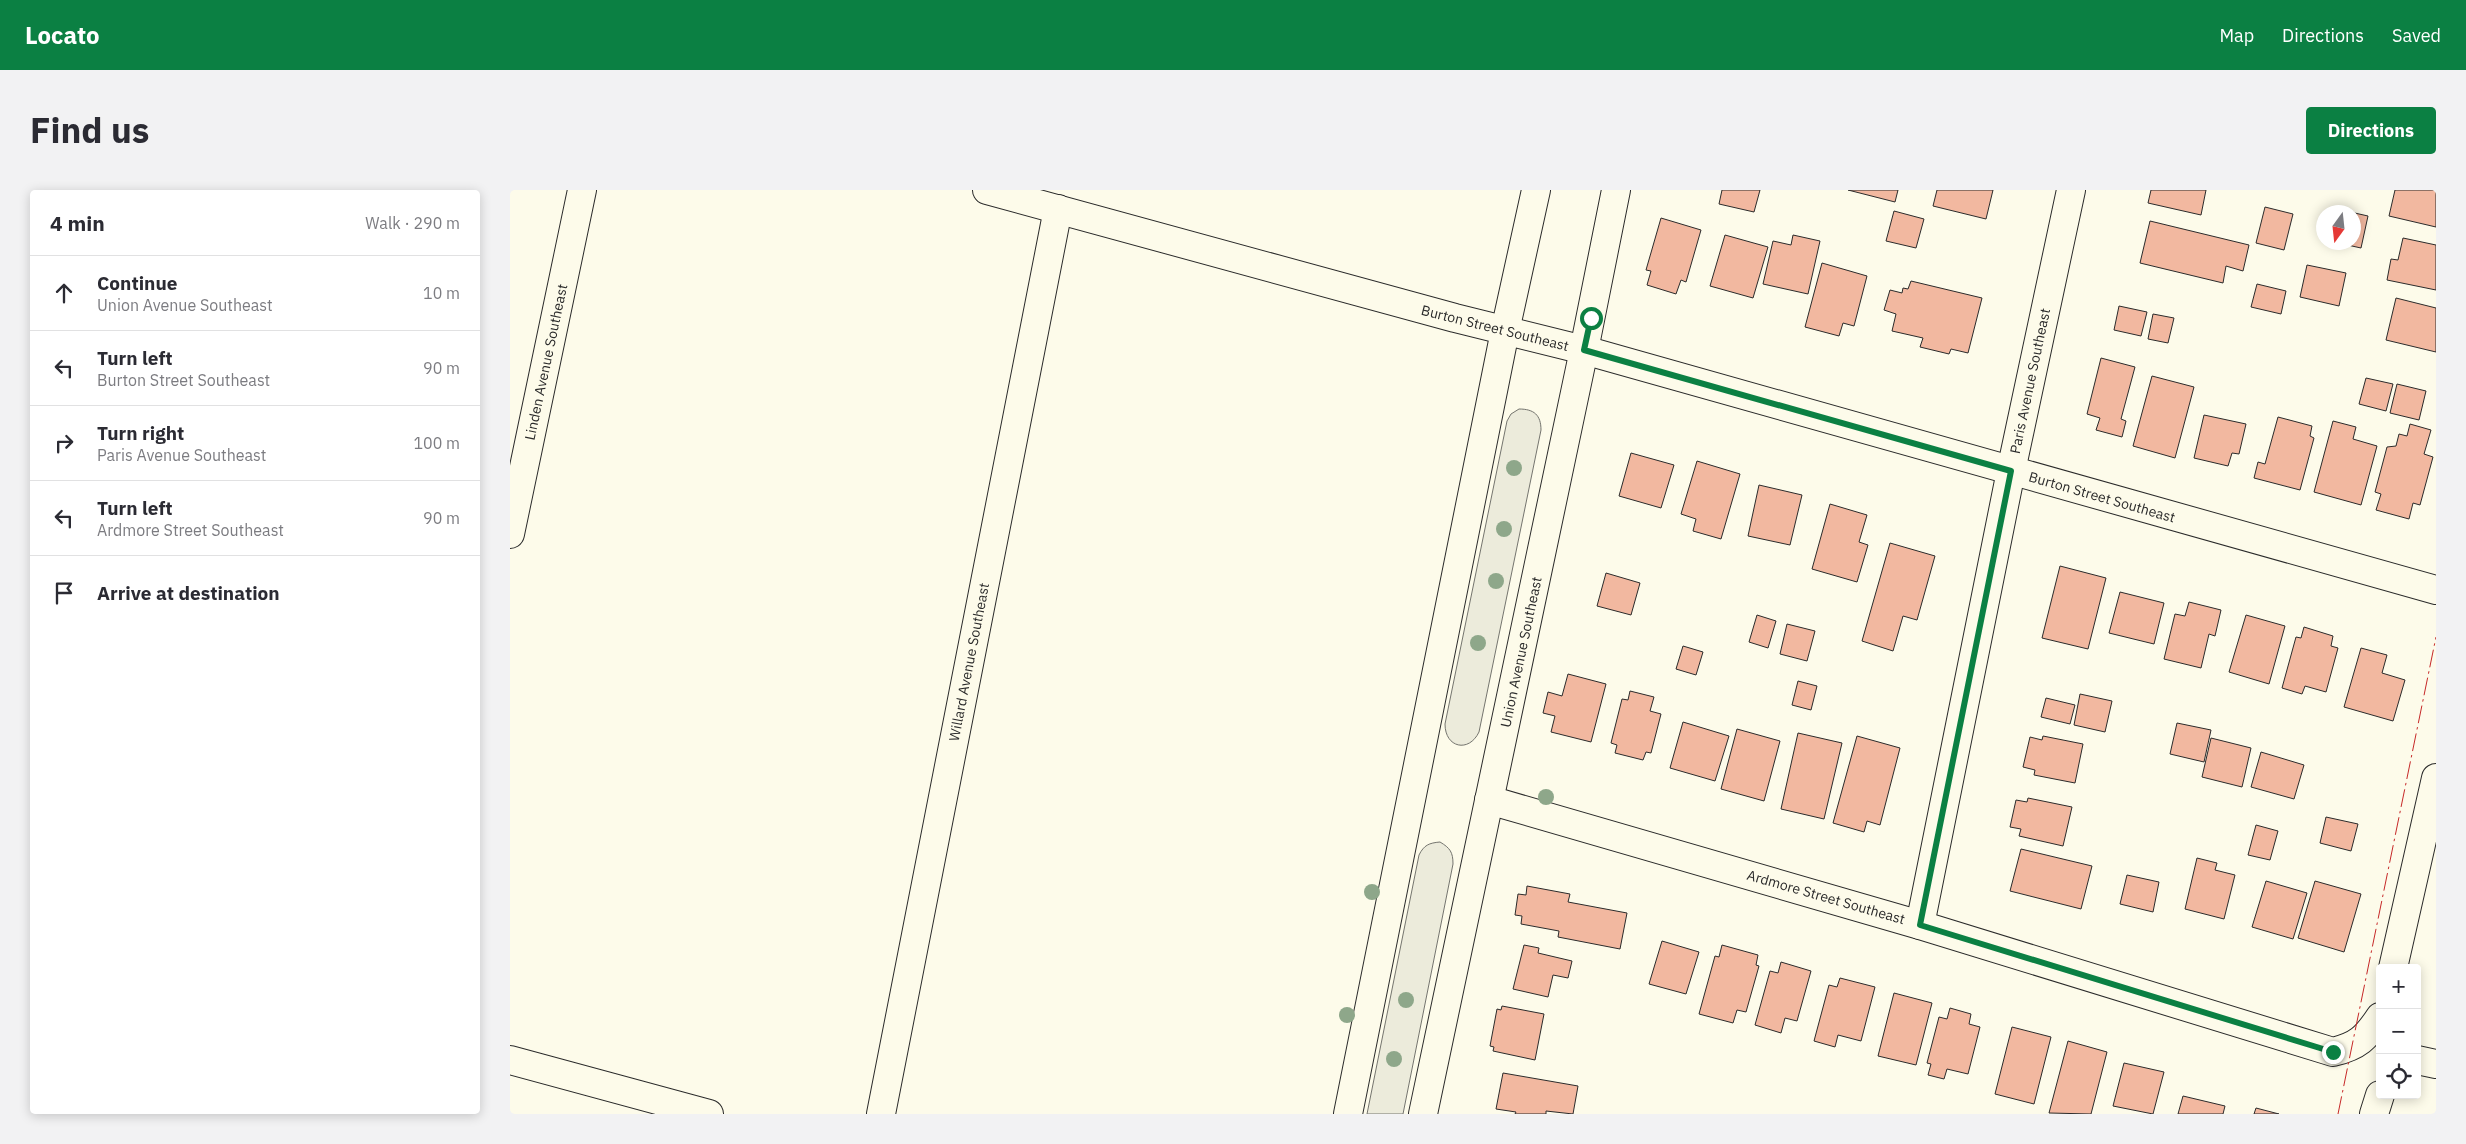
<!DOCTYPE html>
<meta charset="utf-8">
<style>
:root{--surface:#fff;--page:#f2f2f3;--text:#2b2b33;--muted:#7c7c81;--line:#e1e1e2;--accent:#0b8043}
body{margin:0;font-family:"IBM Plex Sans",sans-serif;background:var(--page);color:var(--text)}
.controls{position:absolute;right:15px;bottom:15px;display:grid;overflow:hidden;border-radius:5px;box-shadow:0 2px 12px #0003}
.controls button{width:45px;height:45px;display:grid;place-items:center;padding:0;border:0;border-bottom:1px solid var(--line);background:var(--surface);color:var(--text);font:25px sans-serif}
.compass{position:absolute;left:1806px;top:15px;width:45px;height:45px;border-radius:50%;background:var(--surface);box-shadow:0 2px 12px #0003;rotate:195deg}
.stop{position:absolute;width:15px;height:15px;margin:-11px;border:4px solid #0b8043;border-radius:50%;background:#fff}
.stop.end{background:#0b8043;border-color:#fff;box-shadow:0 1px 5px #0008}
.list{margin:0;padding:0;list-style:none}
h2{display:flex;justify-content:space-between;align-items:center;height:65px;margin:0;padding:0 20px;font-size:21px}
h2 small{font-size:16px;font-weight:400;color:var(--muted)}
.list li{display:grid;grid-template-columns:32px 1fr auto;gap:15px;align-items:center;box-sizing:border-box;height:75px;padding:0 20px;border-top:1px solid var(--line)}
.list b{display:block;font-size:19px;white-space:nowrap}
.list p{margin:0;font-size:16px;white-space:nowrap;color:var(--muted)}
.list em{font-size:16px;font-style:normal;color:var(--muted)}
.icon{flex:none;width:28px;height:28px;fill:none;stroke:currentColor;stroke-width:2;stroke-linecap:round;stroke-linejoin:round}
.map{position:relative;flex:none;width:1926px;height:924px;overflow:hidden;border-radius:5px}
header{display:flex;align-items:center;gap:30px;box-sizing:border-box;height:70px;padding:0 25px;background:var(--accent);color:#fff}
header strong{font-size:24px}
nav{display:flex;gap:28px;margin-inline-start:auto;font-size:18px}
.intro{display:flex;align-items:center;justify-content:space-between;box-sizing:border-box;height:120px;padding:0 30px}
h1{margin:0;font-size:35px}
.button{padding:12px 22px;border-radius:5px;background:var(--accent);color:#fff;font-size:18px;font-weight:700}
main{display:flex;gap:30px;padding:0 30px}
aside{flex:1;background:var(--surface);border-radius:5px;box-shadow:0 2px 12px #0003}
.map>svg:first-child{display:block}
.green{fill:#ecebdb;stroke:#74746e}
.building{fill:#f2b8a0;stroke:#2b2b2b}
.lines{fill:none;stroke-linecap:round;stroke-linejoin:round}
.street-casing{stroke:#2b2b2b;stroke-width:30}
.secondary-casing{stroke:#2b2b2b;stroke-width:30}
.street{stroke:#fdfbea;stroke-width:28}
.secondary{stroke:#fdfbea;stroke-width:28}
.power{stroke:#c62828;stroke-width:1;stroke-dasharray:18 4 2.5 4;stroke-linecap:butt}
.tree{fill:#8ea78a}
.route{stroke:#0b8043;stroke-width:6}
.labels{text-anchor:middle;stroke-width:4;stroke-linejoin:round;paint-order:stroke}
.street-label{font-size:14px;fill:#2b2b2b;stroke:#fdfbea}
</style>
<header>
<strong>Locato</strong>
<nav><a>Map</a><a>Directions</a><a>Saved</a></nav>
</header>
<div class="intro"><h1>Find us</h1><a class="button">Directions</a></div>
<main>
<aside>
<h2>4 min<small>Walk · 290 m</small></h2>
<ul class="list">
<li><svg class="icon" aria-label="ahead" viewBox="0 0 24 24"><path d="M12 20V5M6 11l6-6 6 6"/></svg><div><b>Continue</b><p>Union Avenue Southeast</p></div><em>10 m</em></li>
<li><svg class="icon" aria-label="left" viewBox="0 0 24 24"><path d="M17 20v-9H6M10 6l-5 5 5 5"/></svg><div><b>Turn left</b><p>Burton Street Southeast</p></div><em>90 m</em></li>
<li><svg class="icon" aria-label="right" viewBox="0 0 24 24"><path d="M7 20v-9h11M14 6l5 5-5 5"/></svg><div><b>Turn right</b><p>Paris Avenue Southeast</p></div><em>100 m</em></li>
<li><svg class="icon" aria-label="left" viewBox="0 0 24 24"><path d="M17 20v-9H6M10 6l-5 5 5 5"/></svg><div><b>Turn left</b><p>Ardmore Street Southeast</p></div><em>90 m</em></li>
<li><svg class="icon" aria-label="arrive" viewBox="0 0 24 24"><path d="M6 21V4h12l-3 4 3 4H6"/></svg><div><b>Arrive at destination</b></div></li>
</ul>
</aside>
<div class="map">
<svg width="1926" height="924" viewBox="0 0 1926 924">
<rect width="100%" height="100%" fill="#fdfbea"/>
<!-- green -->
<g class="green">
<path d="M1009 219C1024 219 1031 225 1031 240L969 542C959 563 935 558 935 534L997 231 1001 224Z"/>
<path d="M930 652C940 658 943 662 943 674L893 924H857L909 665C914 655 919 653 930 652Z"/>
</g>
<!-- building -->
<g class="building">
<polygon points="1212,0 1250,0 1244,22 1209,14"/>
<polygon points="1338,0 1388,0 1385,12"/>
<polygon points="1427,0 1483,0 1476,29 1423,16"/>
<polygon points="1641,0 1696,0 1691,25 1638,13"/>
<polygon points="1885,0 1926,0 1926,37 1879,26"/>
<polygon points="1755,17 1783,24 1774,60 1746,53"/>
<polygon points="1827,19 1858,26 1851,58 1824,52 1844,52 1844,22 1826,22"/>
<polygon points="1384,21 1414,29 1406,58 1376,51"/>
<polygon points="1151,28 1191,40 1176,92 1171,90 1166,104 1137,95 1141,81 1136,80"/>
<polygon points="1640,31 1739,55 1733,81 1716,76 1713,93 1630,73"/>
<polygon points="1215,45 1258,57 1243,108 1200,96"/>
<polygon points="1283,45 1310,51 1298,104 1253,94 1263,51 1281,55"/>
<polygon points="1893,48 1926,55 1926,100 1877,90 1881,69 1888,70"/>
<polygon points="1312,73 1357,86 1344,136 1333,133 1329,146 1295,137"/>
<polygon points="1797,75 1836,83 1829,116 1790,107"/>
<polygon points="1401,91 1472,108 1458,163 1441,159 1439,164 1410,157 1413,148 1382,141 1386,124 1374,120 1380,100 1392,103 1393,98 1398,99"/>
<polygon points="1747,94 1776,101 1771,124 1741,117"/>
<polygon points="1886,108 1926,118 1926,162 1876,150"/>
<polygon points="1609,116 1637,122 1631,146 1604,140"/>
<polygon points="1643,124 1664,128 1658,153 1638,149"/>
<polygon points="1591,168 1625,177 1611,229 1616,231 1612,247 1586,240 1590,228 1577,224"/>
<polygon points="1642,186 1684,197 1665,268 1623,256"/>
<polygon points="1856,188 1883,194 1876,221 1849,214"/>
<polygon points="1887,194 1916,201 1909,230 1880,223"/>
<polygon points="1694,225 1736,234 1729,264 1722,263 1718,276 1684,268"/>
<polygon points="1768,227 1802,236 1800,246 1804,248 1790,300 1744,288 1748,272 1755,274"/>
<polygon points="1823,231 1846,237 1843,249 1867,256 1851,315 1804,302"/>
<polygon points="1900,234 1921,240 1914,264 1923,267 1910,315 1903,313 1899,329 1866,320 1871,304 1865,302 1877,257 1886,256 1889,244 1897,246"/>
<polygon points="1121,263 1164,275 1151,318 1109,306"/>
<polygon points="1187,271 1230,284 1211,349 1183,341 1186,329 1171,324"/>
<polygon points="1249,295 1292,305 1280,355 1238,346"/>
<polygon points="1320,314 1357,325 1349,352 1358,355 1347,392 1302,379"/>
<polygon points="1380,353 1425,366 1407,430 1393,426 1383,461 1352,451"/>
<polygon points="1550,376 1596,388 1578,459 1532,448"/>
<polygon points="1096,383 1130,393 1121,425 1087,416"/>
<polygon points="1610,402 1654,413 1644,454 1599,443"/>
<polygon points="1679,412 1711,420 1705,446 1699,444 1691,478 1654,469 1665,424 1675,426"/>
<polygon points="1247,425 1266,431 1258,458 1239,452"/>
<polygon points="1736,425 1775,436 1759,494 1719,482"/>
<polygon points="1277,434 1305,441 1297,471 1270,464"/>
<polygon points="1794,437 1823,446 1821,456 1828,458 1816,502 1795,496 1792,504 1772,498 1786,447 1791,448"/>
<polygon points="1173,456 1193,462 1186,485 1166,479"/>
<polygon points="1851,458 1877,465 1872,483 1895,490 1883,531 1834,517"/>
<polygon points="1058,484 1096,494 1081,552 1041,542 1045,526 1033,523 1038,502 1052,506"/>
<polygon points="1288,491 1307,496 1301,520 1282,515"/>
<polygon points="1120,501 1144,507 1140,521 1151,524 1141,563 1136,562 1133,570 1105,563 1107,555 1101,553 1112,509 1118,510"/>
<polygon points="1570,504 1602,511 1595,542 1564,535"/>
<polygon points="1536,508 1565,515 1560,534 1531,527"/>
<polygon points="1173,532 1219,546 1205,591 1160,578"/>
<polygon points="1667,533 1701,540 1694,572 1660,564"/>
<polygon points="1227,539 1270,551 1254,611 1211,599"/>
<polygon points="1288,543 1332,553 1314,629 1271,619"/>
<polygon points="1347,546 1390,558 1370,635 1357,631 1354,642 1323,633"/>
<polygon points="1533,546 1573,554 1565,593 1524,585 1525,580 1513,577 1520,547 1532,550"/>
<polygon points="1701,548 1741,558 1732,597 1692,587"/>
<polygon points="1751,562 1794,575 1784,609 1741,597"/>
<polygon points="1518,608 1562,617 1553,656 1509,646 1511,639 1500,637 1506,610 1517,612"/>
<polygon points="1816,627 1848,634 1841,661 1810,653"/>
<polygon points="1746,635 1768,641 1760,670 1738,665"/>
<polygon points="1511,659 1582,676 1571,719 1500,701"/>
<polygon points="1687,668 1707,673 1705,680 1725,685 1714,729 1675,719"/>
<polygon points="1617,685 1649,692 1643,722 1610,714"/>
<polygon points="1756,691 1797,703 1783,749 1742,737"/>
<polygon points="1805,691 1851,704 1834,762 1788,748"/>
<polygon points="1017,696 1060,704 1058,712 1117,723 1110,759 1048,747 1049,741 1011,734 1012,726 1005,725 1008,704 1016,705"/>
<polygon points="1152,751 1189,762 1176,804 1139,794"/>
<polygon points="1014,755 1029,758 1028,763 1062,771 1058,788 1043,785 1038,807 1003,799"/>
<polygon points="1212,755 1248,765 1246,775 1249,776 1236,822 1227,820 1223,833 1189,824 1205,766 1209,767"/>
<polygon points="1271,772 1301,781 1287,831 1275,828 1271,843 1245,835 1260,781 1268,783"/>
<polygon points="1330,788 1365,797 1351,851 1328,845 1325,857 1304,851 1319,795 1327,797"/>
<polygon points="1384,803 1422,813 1406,875 1368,866"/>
<polygon points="992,816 1034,824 1025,870 983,861 984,857 980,856 987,819 991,820"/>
<polygon points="1440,818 1461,824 1459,834 1470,837 1458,884 1437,879 1434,889 1418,885 1421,874 1417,873 1429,827 1437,829"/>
<polygon points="1502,837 1541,847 1524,914 1485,904"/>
<polygon points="1558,851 1597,862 1581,924 1539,923"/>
<polygon points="1614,873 1654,882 1643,924 1603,916"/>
<polygon points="993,883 1068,896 1063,924 1036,921 1036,924 1005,924 1006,922 986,919"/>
<polygon points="1673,906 1715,916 1713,924 1668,924"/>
<polygon points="1746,918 1769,924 1744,924"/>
</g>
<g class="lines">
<!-- street casing -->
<g class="street-casing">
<g id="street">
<polyline points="0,344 72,0"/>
<path d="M979 610 1410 735 1823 862C1848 856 1856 848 1870 827"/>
<polyline points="1410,735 1501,281 1561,0"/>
<polyline points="1883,778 1926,588"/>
<polyline points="0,870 199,924"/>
<polyline points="1907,870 1926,874"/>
<polyline points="371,924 548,19"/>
<polyline points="838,924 995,141 1026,0"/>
<polyline points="913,924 1074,160 1106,0"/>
<polyline points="1864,924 1870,905"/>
</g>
</g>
<!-- secondary casing -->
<g class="secondary-casing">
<polyline id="secondary" points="477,0 945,128 1074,160 1926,400"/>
</g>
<!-- street -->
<use href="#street" class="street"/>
<!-- secondary -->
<use href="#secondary" class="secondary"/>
<!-- power -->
<polyline class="power" points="1828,924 1926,447"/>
</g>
<!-- trees -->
<g class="tree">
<circle cx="1004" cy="278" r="8"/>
<circle cx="994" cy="339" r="8"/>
<circle cx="986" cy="391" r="8"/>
<circle cx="968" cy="453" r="8"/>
<circle cx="1036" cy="607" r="8"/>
<circle cx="862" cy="702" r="8"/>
<circle cx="896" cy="810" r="8"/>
<circle cx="837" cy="825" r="8"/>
<circle cx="884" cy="869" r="8"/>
</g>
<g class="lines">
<!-- route -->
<polyline class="route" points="1081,128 1074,160 1501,281 1410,735 1823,862"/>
</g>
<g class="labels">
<!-- street labels -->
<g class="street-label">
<text transform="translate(985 138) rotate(14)" y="5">Burton Street Southeast</text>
<text transform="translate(36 172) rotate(-78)" y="5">Linden Avenue Southeast</text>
<text transform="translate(1520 191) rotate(-78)" y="5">Paris Avenue Southeast</text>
<text transform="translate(1592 307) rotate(16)" y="5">Burton Street Southeast</text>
<text transform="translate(1011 462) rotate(-78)" y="5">Union Avenue Southeast</text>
<text transform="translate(459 472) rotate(-79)" y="5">Willard Avenue Southeast</text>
<text transform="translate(1316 707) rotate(16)" y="5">Ardmore Street Southeast</text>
</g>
</g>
</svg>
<div class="controls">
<button>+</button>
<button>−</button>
<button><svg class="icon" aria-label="locate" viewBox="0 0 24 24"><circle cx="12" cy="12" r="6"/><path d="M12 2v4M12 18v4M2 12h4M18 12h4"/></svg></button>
</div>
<svg class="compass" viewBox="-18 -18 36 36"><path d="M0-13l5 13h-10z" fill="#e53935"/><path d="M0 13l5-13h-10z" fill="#7c7c81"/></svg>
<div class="stop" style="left:1081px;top:128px"></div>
<div class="stop end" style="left:1823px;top:862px"></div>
</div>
</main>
